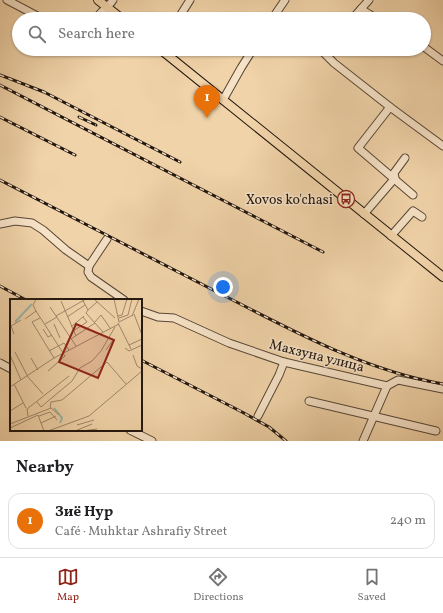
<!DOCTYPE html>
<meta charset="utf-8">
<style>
:root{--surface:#fff;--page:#f6f6f6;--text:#202124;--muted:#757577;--line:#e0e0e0;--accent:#8f2418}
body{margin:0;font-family:Vollkorn,serif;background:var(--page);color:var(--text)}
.you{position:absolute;left:223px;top:287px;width:14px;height:14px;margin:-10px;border:3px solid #fff;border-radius:50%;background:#1a73e8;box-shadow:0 0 0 6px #1a73e833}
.badge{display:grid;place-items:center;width:26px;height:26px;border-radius:50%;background:var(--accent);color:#fff;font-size:13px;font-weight:700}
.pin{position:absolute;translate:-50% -33px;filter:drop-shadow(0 1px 2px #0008)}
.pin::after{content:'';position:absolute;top:21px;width:14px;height:12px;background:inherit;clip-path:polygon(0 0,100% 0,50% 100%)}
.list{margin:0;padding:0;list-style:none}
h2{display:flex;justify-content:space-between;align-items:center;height:52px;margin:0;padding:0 16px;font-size:17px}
h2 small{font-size:13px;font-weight:400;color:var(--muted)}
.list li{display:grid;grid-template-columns:26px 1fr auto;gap:12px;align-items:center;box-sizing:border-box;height:56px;margin:0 8px 8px;padding:0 8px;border:1px solid var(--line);border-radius:12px}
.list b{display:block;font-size:15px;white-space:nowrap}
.list p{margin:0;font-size:13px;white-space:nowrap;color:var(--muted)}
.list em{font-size:13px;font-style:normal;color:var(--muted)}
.icon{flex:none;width:22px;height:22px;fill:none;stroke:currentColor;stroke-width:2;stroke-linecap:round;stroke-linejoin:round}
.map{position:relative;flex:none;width:443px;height:441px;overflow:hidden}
.search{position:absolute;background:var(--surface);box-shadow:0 1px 3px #0004;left:12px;right:12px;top:12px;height:44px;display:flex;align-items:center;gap:10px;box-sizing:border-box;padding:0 14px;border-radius:22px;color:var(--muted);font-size:15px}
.sheet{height:116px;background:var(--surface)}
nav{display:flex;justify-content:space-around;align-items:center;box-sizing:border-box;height:56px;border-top:1px solid var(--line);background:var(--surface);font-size:11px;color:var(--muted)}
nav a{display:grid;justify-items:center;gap:2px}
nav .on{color:var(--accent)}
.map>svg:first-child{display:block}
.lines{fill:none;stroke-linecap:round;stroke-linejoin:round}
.minor-casing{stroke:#564635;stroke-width:9}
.major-casing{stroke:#22170e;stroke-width:10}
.minor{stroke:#f6e2c7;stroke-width:7}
.major{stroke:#f1d3a9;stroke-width:8}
.rail-casing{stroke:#22170e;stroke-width:3}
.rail{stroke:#f6e2c7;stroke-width:1.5;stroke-dasharray:4.5;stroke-linecap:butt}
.labels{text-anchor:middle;stroke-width:3;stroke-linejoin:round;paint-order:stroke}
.poi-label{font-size:14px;fill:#22170e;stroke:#f6e2c7;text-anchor:end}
.street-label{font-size:14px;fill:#22170e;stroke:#f6e2c7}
.inset-river{fill:none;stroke:#9bb7aa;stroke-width:2}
.inset-road{fill:none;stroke:#9e886b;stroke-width:1}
.view{fill:#8f2418;fill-opacity:0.15;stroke:#8f2418;stroke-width:2}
.inset-edge{fill:none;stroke:#22170e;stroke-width:2}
</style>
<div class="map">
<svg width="443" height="441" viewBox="0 0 443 441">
<rect width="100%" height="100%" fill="#f1d3a9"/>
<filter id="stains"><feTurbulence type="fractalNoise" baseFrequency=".005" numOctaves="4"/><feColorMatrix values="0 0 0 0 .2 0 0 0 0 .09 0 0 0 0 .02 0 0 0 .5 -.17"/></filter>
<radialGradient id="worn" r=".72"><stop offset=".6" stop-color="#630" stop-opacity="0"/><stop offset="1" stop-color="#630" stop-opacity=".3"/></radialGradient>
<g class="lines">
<!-- minor casing -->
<g class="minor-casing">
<g id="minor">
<polyline points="7,0 43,19"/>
<polyline points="361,9 377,19"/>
<path d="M96 19C100 11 108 8 113 0"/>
<polyline points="178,19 190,0"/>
<polyline points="272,19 285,0"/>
<polyline points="352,19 369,0"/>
<polyline points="424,47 443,61"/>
<polyline points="320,49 334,63 390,107 443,146"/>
<polyline points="223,100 241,68 253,49"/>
<polyline points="390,107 358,148 413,195"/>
<polyline points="364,214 395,178 394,173 405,158"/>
<polyline points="0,224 15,221 32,223 43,230 66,250 89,266 88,272 91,277 124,300"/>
<polyline points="391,236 413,211 422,217"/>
<polyline points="89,266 107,239"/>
<polyline points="141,311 158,317 174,318 229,343 284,362 387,386 398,380 443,389"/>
<polyline points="0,363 11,369"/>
<polyline points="309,401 436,431"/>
<polyline points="258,416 279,375 284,362"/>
<polyline points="130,430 152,441"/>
<polyline points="363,441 387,386"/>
</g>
</g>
<!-- major casing -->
<g class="major-casing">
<g id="major">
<polyline points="98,0 122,19"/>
<polyline points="160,49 443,277"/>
</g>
</g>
<!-- minor -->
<use href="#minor" class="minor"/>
<!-- major -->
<use href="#major" class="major"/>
<!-- rail casing -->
<g class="rail-casing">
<g id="rail">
<polyline points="0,75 44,92 180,162"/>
<polyline points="0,85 323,252"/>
<polyline points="0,117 75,155"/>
<polyline points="79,117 96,125"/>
<path d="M0 180C72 217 145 255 217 292 290 329 362 370 443 384"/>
<polyline points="0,286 26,300"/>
<polyline points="141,360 242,412 269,427 286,441"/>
</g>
</g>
<!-- rail -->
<use href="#rail" class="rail"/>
</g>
<!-- icons -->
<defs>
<g id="bus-ring" transform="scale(0.9)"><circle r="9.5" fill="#f6e2c7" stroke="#8f2418" stroke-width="1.5"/><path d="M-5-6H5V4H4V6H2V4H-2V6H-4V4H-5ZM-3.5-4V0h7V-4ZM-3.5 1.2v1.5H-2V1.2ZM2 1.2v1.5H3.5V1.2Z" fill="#8f2418"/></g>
</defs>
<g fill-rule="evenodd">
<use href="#bus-ring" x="346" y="199"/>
</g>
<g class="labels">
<!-- poi labels -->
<g class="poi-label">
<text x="333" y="204">Xovos ko'chasi</text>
</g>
<!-- street labels -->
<g class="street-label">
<text transform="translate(317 355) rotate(14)" y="5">Махзуна улица</text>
</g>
</g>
<!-- overview -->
<g transform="translate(10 299)">
<rect width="132" height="132" fill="#f1d3a9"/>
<path class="inset-river" d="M5 23 22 5M44 109 52 119 50 124"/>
<path class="inset-road" d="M26 0 23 6 26 12 55 57 38 72M72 0 78 11 76 14 93 33M84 0 105 19M104 0 109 23 123 16M51 2 66 37M40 8 66 47M78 11 87 3M124 15 132 36M46 17 76 0M108 17 112 16 117 0M122 17 129 0M57 18 75 6M30 19 22 23 44 59M109 19 118 16 122 0M15 20 26 12M84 24 91 16 100 29M108 24 121 50M35 25 47 18M44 25 50 39M61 28 74 17M33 30 38 38 42 36M63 32 77 23 73 18M4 35 1 27 11 21M61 40 85 24M119 46 132 40M115 49 119 52 132 46M96 51 103 41M39 52 54 44 59 51M5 53 18 78 33 95M0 56 11 81M123 56 127 67 132 70M21 59 28 71M4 85 16 109M0 88 44 59 109 25M27 103 31 108 62 82 70 69 82 62 91 52 105 28M0 112 13 104M49 116 40 108 41 103 52 101 97 63 116 85M18 117 17 110 59 77M29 117 40 113 47 121M31 124 46 117M0 125 41 109M67 126 84 121M0 129 28 116 34 132M38 132 79 117 132 72M65 132 82 125M72 132 87 130"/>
<path class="view" d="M66 25 104 41 88 79 49 63Z"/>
<rect width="132" height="132" class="inset-edge"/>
</g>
<rect width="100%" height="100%" filter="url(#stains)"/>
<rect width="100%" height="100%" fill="url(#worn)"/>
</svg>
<div class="you"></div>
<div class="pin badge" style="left:207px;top:118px;background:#e8710a">1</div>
<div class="search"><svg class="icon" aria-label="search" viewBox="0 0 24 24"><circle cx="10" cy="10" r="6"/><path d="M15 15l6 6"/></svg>Search here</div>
</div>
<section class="sheet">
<h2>Nearby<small></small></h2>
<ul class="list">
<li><span class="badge" style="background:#e8710a">1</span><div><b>Зиё Нур</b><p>Café · Muhktar Ashrafiy Street</p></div><em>240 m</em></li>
</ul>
</section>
<nav>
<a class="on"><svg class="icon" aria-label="map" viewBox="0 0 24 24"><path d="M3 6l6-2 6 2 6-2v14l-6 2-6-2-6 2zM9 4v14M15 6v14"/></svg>Map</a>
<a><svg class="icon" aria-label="directions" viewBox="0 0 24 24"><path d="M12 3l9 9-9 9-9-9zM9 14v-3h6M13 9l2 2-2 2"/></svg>Directions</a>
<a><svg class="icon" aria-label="saved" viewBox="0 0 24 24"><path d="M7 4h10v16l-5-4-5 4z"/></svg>Saved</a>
</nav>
